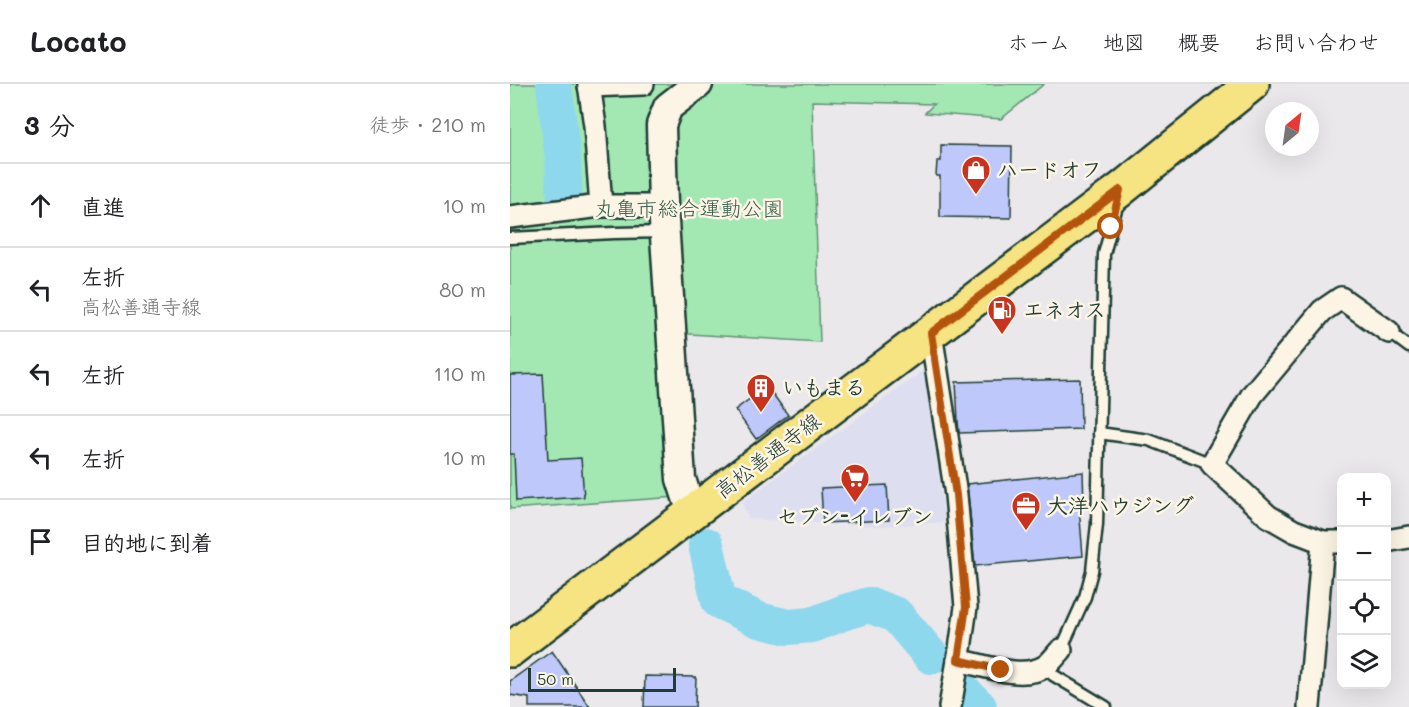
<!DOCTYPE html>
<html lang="ja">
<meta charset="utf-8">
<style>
:root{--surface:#fff;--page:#f6f6f6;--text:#202124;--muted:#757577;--line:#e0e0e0}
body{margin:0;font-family:Mali,"Klee One",sans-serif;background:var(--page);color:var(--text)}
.controls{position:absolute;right:18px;bottom:18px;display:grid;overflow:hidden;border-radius:12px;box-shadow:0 6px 24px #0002}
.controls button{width:54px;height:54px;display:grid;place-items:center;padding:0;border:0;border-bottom:2px solid var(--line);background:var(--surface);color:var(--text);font:30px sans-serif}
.compass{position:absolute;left:755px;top:18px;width:54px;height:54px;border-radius:50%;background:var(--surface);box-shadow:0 6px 24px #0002;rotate:29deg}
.scale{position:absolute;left:18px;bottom:15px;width:148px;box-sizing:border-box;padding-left:6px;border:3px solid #1f3d34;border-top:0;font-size:16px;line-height:21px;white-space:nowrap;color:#1f3d34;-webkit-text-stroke:4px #fcf5e5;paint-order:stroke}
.stop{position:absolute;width:18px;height:18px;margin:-14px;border:4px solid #b45309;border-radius:50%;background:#fff}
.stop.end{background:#b45309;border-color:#fff;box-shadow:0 2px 6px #0008}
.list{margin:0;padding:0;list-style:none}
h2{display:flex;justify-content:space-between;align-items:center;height:78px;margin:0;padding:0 24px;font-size:26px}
h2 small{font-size:20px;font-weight:400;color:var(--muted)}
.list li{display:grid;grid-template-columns:39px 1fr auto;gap:18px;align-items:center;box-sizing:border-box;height:84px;padding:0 24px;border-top:2px solid var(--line)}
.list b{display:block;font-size:22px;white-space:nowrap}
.list p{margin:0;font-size:20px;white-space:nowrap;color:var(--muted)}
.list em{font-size:20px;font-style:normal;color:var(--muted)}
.icon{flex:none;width:33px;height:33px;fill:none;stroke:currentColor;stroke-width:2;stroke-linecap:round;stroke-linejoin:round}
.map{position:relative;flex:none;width:899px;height:623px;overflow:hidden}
header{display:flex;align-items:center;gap:36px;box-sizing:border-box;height:84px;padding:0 30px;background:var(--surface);border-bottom:2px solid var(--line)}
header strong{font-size:28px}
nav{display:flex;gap:33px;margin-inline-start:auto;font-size:21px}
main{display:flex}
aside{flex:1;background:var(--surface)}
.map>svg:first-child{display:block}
.built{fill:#dddef0}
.green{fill:#a3e7b3;stroke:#619274;stroke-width:1.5}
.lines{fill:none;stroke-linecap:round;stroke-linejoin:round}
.river{stroke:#8dd8ed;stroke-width:36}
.building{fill:#bfc8fa;stroke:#1f3d34;stroke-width:1.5}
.lane-casing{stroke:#1f3d34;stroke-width:15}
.street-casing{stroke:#1f3d34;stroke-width:26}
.secondary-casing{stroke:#1f3d34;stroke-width:33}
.primary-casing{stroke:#1f3d34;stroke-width:38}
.lane{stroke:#fcf5e5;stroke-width:10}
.street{stroke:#fcf5e5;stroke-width:21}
.secondary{stroke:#fcf5e5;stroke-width:28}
.primary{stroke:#f6e381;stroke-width:33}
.route{stroke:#b45309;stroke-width:8}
.labels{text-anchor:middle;stroke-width:5;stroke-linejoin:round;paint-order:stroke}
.poi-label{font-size:21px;font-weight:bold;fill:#1f3d34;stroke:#fcf5e5;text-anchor:start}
.park-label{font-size:21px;fill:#395f4d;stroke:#fcf5e5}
.street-label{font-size:21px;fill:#1f3d34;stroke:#fcf5e5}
</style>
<header>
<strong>Locato</strong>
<nav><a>ホーム</a><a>地図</a><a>概要</a><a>お問い合わせ</a></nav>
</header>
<main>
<aside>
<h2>3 分<small>徒歩 · 210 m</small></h2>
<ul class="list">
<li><svg class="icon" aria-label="ahead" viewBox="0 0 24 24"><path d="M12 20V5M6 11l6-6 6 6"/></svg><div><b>直進</b></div><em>10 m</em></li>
<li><svg class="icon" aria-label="left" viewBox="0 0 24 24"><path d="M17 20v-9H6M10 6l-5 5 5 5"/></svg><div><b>左折</b><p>高松善通寺線</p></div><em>80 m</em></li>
<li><svg class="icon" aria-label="left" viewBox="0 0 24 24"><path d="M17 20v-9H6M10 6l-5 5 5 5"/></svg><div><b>左折</b></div><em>110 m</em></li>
<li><svg class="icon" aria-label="left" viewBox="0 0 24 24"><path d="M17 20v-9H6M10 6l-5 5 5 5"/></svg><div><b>左折</b></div><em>10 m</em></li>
<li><svg class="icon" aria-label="arrive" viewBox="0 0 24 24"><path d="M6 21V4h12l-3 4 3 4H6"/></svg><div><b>目的地に到着</b></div></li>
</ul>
</aside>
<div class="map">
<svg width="899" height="623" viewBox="0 0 899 623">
<rect width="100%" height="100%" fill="#eae8eb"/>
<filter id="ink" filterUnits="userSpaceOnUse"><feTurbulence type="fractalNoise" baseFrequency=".0167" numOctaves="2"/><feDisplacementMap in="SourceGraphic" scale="12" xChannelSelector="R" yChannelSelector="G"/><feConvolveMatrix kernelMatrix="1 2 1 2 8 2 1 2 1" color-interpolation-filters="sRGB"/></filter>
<g filter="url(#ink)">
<!-- built -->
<polygon class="built" points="414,286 435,438 369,442 239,435 232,418"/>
<!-- green -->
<polygon class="green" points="0,0 534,0 491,35 415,29 424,20 302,17 310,258 147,248 159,389 167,413 0,425"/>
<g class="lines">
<!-- river -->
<g class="river">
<polyline points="44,0 53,76 55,120"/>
<polyline points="196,461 209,517 249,536 278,543 302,541 335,528 359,521 386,531 421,572"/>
<polyline points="449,603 469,623"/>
</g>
</g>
<!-- building -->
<g class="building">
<polygon points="431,61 502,62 501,134 430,133 430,92 426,92 427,77 431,77"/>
<polygon points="33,290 38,376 71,374 74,413 6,417 4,370 0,370 0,291"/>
<polygon points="570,295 571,345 449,349 448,337 446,298"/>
<polygon points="257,302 278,331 246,355 225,326"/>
<polygon points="573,388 574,422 569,423 573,472 465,482 457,400"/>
<polygon points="377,401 379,436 313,439 311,404"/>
<polygon points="42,567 80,623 19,623 19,614 0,611 0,597"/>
<polygon points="135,592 186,593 185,623 134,623"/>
</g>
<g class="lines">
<!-- lane casing -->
<g class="lane-casing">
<g id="lane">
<polyline points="0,154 104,149 155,148"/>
<polyline points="879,248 899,263"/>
<polyline points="589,349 639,356 702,380"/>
<polyline points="551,566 575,513 582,487 587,440 594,170 608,118"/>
<polyline points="535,583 543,591 596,623"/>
</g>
</g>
<!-- street casing -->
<g class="street-casing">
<g id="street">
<polyline points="79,0 85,42 91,122"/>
<polyline points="79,2 133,0"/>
<polyline points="0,133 91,122 153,122"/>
<polyline points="421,249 446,411 456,523 450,565 440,623"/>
<polyline points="876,457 899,453"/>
<polyline points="832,458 813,458 784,447 758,432 702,380 742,311 812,227 831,214 879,248"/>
<path d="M448 576C472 581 512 596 534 583 540 580 546 571 551 566"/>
<polyline points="799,623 813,458"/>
</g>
</g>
<!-- secondary casing -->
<g class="secondary-casing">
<polyline id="secondary" points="182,429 171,395 153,122 151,41 158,23 188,0"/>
</g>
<!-- primary casing -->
<g class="primary-casing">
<polyline id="primary" points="0,566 610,106 742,0"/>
</g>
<!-- lane -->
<use href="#lane" class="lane"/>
<!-- street -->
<use href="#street" class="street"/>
<!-- secondary -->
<use href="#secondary" class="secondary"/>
<!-- primary -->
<use href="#primary" class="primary"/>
</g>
</g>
<g class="lines" filter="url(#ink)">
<!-- route -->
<polyline class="route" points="491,586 448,576 456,523 446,411 421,249 610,106 601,143"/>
</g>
<!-- icons -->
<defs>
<g id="shop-pin" transform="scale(1.5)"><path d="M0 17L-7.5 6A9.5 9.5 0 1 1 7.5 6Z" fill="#c8321e" stroke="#fcf5e5"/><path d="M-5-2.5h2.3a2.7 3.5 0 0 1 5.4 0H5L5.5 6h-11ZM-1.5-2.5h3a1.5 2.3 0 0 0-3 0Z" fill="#fff"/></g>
<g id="fuel-pin" transform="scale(1.5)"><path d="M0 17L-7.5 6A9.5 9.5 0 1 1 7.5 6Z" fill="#c8321e" stroke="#fcf5e5"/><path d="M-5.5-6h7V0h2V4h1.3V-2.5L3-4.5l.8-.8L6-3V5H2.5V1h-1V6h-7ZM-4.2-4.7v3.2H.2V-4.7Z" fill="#fff"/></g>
<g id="building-pin" transform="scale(1.5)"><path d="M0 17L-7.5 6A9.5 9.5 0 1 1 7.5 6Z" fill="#c8321e" stroke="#fcf5e5"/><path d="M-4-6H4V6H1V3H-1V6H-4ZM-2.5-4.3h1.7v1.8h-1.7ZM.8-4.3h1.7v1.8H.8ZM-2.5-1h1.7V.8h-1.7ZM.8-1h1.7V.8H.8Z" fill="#fff"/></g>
<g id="supermarket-pin" transform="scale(1.5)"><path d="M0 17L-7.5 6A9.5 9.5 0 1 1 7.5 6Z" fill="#c8321e" stroke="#fcf5e5"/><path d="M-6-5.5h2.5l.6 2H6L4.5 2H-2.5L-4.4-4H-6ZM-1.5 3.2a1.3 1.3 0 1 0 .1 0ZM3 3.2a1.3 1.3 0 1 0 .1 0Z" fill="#fff"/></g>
<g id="office-pin" transform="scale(1.5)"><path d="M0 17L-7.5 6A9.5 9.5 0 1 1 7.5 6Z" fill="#c8321e" stroke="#fcf5e5"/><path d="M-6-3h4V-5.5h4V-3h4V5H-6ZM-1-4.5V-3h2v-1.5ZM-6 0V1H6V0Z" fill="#fff"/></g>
</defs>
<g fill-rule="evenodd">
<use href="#shop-pin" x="466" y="86"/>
<use href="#fuel-pin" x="492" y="226"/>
<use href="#building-pin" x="251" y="304"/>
<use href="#supermarket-pin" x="345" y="394"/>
<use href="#office-pin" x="516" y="422"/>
</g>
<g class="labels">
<!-- poi labels -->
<g class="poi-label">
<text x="487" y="93">ハードオフ</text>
<text x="513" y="233">エネオス</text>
<text x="272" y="311">いもまる</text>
<text x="537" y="429">大洋ハウジング</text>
<text x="345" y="440" text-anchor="middle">セブン-イレブン</text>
</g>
<!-- park labels -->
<g class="park-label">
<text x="179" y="132">丸亀市総合運動公園</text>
</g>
<!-- street labels -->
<g class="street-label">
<text transform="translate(258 372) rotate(-37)" y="7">高松善通寺線</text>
</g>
</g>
</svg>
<div class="controls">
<button>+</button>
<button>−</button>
<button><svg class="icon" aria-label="locate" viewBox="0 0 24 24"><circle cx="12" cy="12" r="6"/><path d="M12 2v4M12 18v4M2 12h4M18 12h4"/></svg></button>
<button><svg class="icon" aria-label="layers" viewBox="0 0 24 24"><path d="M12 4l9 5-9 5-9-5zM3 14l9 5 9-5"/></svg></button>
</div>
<svg class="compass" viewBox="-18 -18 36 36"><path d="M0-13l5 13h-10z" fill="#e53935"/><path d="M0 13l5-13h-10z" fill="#757577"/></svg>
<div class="scale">50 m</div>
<div class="stop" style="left:601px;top:143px"></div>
<div class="stop end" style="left:491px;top:586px"></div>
</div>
</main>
